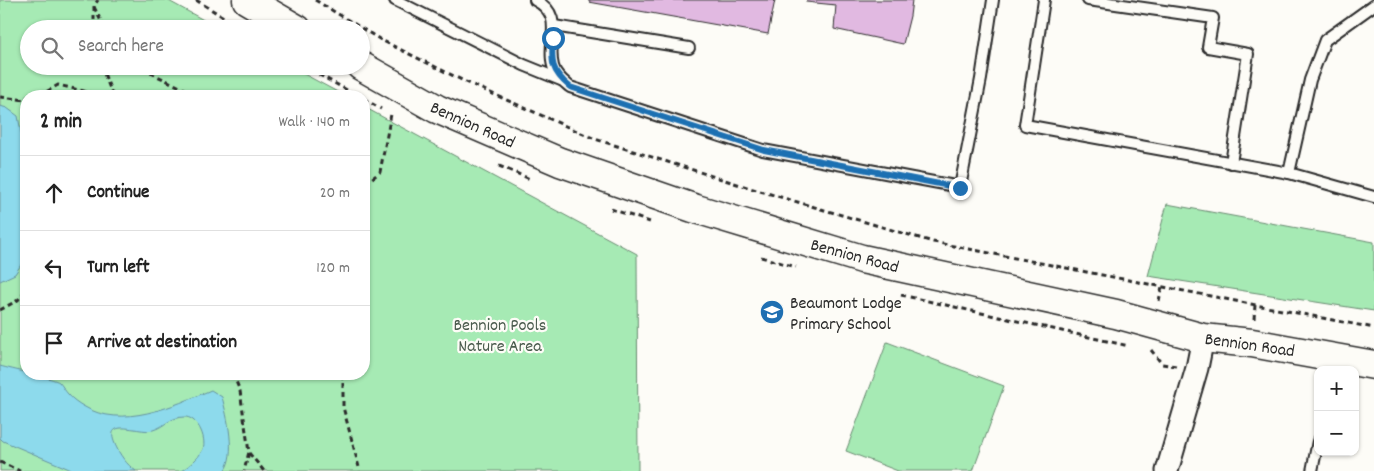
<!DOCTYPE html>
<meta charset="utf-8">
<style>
:root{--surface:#fff;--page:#f2f2f2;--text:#222;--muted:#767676;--line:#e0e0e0}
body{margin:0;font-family:Dekko,sans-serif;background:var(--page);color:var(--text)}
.controls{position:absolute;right:15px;bottom:15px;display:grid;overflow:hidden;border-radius:10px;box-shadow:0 1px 4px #0004}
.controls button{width:45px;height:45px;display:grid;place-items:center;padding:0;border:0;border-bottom:1px solid var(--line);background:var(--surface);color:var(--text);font:25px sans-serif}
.stop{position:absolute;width:15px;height:15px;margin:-11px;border:4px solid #1f6fb2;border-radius:50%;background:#fff}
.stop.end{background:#1f6fb2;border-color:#fff;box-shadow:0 1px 5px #0008}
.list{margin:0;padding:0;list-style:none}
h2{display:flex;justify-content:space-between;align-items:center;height:65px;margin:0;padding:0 20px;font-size:21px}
h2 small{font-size:16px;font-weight:400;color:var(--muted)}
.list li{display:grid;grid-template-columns:32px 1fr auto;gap:15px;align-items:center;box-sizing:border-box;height:75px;padding:0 20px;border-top:1px solid var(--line)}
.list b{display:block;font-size:19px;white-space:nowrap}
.list em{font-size:16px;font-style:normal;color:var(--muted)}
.icon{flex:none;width:28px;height:28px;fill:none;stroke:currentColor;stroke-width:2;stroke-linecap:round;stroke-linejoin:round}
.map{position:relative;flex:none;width:1374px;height:471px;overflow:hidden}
.search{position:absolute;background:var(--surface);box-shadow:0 1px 4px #0004;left:20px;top:20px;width:350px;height:55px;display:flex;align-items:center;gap:12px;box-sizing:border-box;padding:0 18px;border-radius:28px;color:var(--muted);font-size:19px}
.panel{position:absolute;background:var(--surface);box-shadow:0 1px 4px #0004;left:20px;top:90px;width:350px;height:290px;border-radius:20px}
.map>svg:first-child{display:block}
.green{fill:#a6eab4;stroke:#688a70}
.water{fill:#8ddaec;stroke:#66949f}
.building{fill:#e1b9e1;stroke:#2b2b2b}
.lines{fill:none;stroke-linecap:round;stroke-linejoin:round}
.lane-casing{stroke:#2b2b2b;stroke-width:14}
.street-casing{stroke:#2b2b2b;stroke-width:25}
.secondary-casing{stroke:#2b2b2b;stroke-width:31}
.path{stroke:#2b2b2b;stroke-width:3;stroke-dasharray:5 4;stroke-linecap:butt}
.lane{stroke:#fdfcf7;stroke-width:10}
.street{stroke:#fdfcf7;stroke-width:21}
.secondary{stroke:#fdfcf7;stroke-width:28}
.route{stroke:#1f6fb2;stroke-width:6}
.labels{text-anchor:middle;stroke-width:4.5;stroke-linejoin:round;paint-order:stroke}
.street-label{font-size:18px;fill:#2b2b2b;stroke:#fdfcf7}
.poi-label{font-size:18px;fill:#2b2b2b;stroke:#fdfcf7;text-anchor:start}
.park-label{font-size:18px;fill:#4a5b4d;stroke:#fdfcf7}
</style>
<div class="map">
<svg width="1374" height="471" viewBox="0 0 1374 471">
<rect width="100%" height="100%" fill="#fdfcf7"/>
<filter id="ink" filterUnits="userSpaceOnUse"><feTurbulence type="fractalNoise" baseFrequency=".02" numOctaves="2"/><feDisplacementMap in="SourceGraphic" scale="10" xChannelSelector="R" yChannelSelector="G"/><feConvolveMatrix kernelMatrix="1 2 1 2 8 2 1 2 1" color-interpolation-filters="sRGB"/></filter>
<g filter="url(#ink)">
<!-- green -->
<g class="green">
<polygon points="0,0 167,0 220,29 29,29 29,66 289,66 345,96 26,96 26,374 364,374 364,107 637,254 638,471 0,471"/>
<polygon points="1167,204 1374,242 1374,311 1148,276"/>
<polygon points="887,342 1004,386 973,471 898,471 846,451"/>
</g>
<!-- water -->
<g class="water">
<polygon points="0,106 7,108 18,116 22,137 26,143 26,257 15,274 0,281"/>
<path d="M0 366C10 369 53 378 59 382 62 385 65 391 68 394 72 399 78 403 83 406 122 430 173 406 211 390L222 397C227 416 237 455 224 471H181C189 466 199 458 203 449 207 438 197 416 184 417 170 417 164 427 153 430 141 434 103 416 115 444 119 454 127 465 136 471H74L3 441 0 438Z"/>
</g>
<!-- building -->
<g class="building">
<polygon points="589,0 775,0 768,34 589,2"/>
<polygon points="807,0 912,0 910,16 903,44 834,29 836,5 806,2"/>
</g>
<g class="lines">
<!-- lane casing -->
<g class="lane-casing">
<g id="lane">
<polyline points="395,0 524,65 561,80"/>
<path d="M535 0C566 16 546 41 553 66 555 75 563 81 570 87L763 150 960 187 981 79 993 0"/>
<polyline points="1044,0 1025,125 1289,173"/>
<polyline points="1088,0 1213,18 1208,47 1248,54 1231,163"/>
<polyline points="1374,5 1325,40 1310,80 1289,173 1374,197"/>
<polyline points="554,26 689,48"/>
<polyline points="1312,471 1318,441"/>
</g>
</g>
<!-- street casing -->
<g class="street-casing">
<polyline id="street" points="1167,471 1197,368 1203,338"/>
</g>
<!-- secondary casing -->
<g class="secondary-casing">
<g id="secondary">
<polyline points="247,0 297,29"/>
<polyline points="361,66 437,109 560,162 693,208 862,259 1116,314 1203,338 1252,343 1374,365"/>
</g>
</g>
<!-- path -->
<g class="path">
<polyline points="196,0 233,23"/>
<polyline points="315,0 381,40 466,82 595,139 750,188 933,242 1374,328"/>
<polyline points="94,7 105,29"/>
<polyline points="94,29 94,6 98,0"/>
<polyline points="101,66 113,96"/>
<polyline points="144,66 153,74 199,96"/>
<polyline points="303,66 358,96"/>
<polyline points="39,96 58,85 105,96"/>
<polyline points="0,97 26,100"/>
<polyline points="364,99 381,109"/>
<polyline points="499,166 530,179"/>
<polyline points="364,181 370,180 380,172 391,114 392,111"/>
<polyline points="611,209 650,222"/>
<polyline points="761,257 796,267"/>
<polyline points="901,295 1129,346"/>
<polyline points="1159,301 1162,286"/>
<polyline points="0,310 18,300 26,290"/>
<polyline points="1254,319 1255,305"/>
<polyline points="1151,350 1162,364 1176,366"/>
<polyline points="233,374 240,391 249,452 244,471"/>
<polyline points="343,374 343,407 360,471"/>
<polyline points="249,453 264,471"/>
<polyline points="0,462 20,471"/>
</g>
<!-- lane -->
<use href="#lane" class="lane"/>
<!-- street -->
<use href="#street" class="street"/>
<!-- secondary -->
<use href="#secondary" class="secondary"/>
</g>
</g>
<g class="lines" filter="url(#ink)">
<!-- route -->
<path class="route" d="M553 38C551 62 551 71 570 87L764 150 960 188"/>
</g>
<!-- icons -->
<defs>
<g id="school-disc" transform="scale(1.25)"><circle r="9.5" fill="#1f6fb2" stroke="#fdfcf7"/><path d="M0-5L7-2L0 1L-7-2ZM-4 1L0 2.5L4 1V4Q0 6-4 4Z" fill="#fff"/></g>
</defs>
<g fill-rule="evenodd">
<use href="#school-disc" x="772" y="312"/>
</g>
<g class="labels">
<!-- street labels -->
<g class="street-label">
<text transform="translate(473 124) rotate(24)" y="6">Bennion Road</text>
<text transform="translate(855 255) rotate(15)" y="6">Bennion Road</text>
<text transform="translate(1250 344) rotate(8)" y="6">Bennion Road</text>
</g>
<!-- poi labels -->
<g class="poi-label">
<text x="790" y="308">Beaumont Lodge<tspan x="790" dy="21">Primary School</tspan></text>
</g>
<!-- park labels -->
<g class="park-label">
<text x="500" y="330">Bennion Pools<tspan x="500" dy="21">Nature Area</tspan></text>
</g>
</g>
</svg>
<div class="controls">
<button>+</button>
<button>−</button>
</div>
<div class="stop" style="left:553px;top:38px"></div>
<div class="stop end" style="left:960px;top:188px"></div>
<div class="search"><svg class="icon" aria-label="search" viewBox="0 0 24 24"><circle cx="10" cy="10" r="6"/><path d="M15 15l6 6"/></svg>Search here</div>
<section class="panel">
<h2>2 min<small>Walk · 140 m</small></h2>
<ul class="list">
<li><svg class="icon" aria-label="ahead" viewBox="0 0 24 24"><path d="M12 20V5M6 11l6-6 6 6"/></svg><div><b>Continue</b></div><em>20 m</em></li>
<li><svg class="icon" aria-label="left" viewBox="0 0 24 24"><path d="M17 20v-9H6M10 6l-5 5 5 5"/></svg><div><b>Turn left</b></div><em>120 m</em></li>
<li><svg class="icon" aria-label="arrive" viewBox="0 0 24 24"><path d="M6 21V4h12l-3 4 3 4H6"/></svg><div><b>Arrive at destination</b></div></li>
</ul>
</section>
</div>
